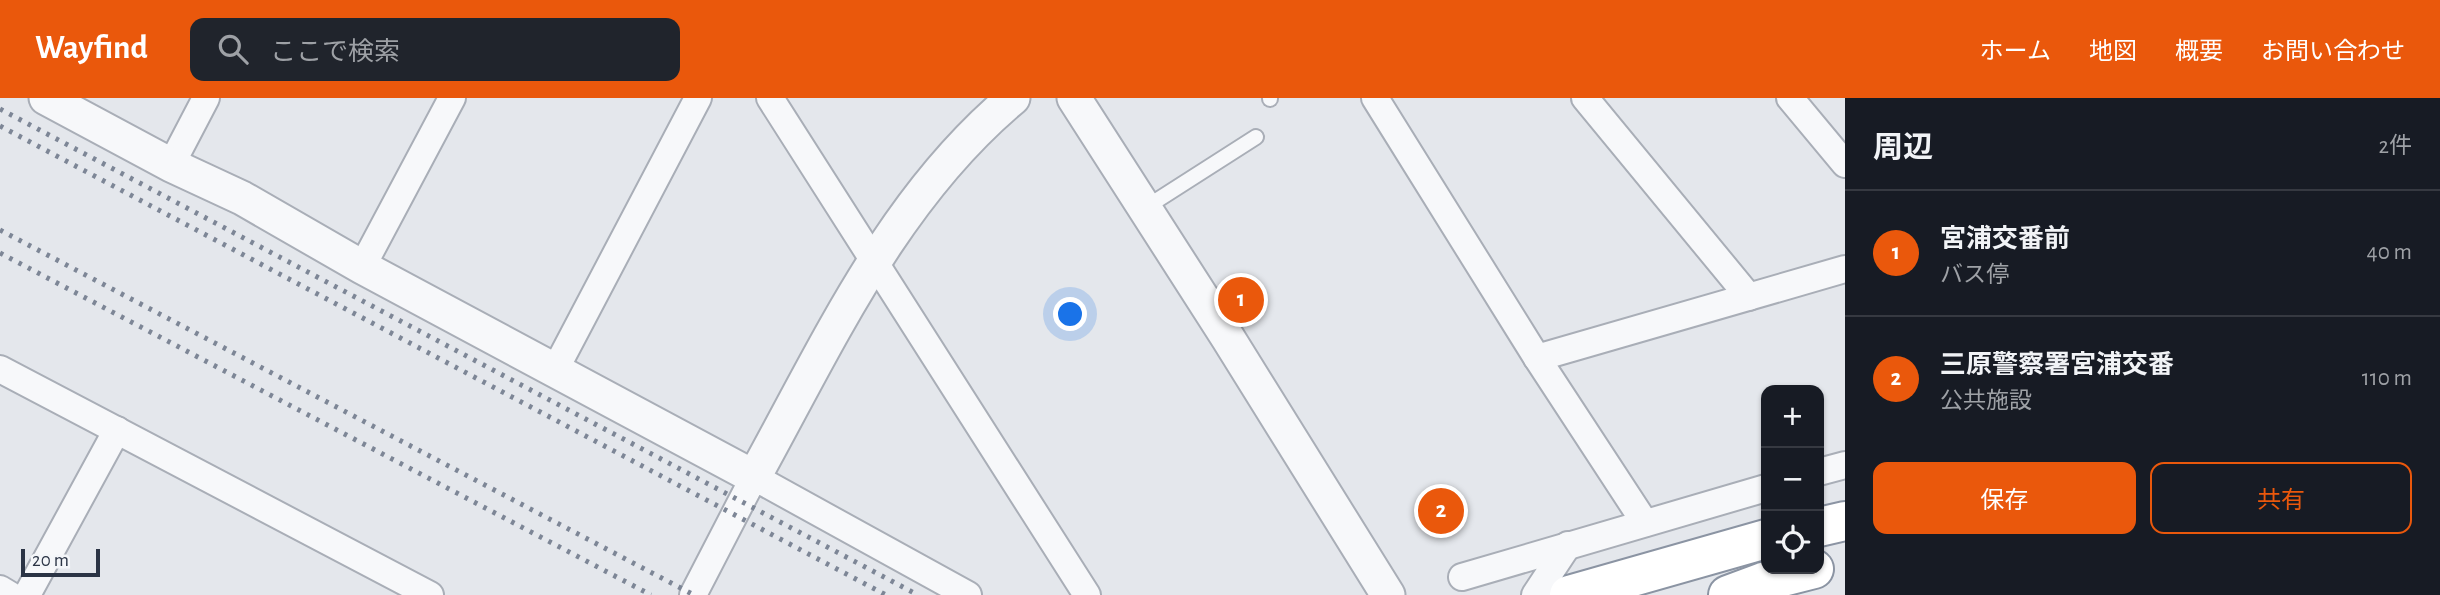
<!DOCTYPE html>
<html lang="ja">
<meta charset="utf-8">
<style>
:root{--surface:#171b24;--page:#20242c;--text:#f1f3f6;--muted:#9ea1a6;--line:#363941;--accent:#ea580c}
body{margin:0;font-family:"Alegreya Sans","Noto Sans JP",sans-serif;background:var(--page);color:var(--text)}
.controls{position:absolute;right:21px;bottom:21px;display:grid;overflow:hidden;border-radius:14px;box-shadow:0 2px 5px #0004}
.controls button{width:63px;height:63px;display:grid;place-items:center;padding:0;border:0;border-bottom:2px solid var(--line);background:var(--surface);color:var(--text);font:35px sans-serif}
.scale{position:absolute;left:21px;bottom:18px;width:79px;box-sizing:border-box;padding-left:7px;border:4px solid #2b3445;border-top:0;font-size:19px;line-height:24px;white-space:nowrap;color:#2b3445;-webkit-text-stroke:5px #f4f6f9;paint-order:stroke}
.you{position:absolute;left:1071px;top:217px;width:24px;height:24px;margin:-18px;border:5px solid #fff;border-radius:50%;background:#1a73e8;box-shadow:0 0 0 10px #1a73e833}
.badge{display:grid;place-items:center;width:46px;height:46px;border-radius:50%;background:var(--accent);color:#fff;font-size:23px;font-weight:700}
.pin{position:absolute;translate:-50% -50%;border:4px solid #fff;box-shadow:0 2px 7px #0006}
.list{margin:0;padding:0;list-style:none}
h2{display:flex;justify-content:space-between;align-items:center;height:91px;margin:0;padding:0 28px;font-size:30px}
h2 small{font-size:23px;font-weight:400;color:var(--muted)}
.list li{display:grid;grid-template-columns:46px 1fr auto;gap:21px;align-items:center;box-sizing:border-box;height:126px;padding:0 28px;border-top:2px solid var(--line)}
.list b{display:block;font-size:26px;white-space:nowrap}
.list p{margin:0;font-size:23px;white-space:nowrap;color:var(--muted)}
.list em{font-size:23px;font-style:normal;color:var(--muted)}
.actions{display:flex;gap:14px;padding:21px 28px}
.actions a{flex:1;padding:16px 0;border:2px solid var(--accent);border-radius:14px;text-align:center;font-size:24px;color:var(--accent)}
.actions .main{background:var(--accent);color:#fff}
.icon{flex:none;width:38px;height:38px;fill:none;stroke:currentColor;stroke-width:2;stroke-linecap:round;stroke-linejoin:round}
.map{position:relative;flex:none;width:1845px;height:497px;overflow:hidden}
header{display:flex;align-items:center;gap:42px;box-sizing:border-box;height:98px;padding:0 35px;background:var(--accent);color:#fff}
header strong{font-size:33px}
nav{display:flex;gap:38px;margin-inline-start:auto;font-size:24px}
.search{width:490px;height:63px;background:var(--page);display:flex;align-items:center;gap:18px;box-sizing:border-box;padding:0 24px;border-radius:14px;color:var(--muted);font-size:26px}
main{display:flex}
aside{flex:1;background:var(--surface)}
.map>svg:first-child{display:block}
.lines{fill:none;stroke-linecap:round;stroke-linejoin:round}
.service-casing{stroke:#a9aeb7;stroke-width:18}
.minor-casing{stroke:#a9aeb7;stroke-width:30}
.tertiary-casing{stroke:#a9aeb7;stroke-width:37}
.trunk-casing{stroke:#8b94a3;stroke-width:42}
.service{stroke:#f7f8fa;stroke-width:14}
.minor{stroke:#f7f8fa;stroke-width:26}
.tertiary{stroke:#f7f8fa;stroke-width:33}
.trunk{stroke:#fff;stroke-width:38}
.rail{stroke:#7d8696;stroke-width:5;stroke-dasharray:3.5 7;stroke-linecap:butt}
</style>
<header>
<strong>Wayfind</strong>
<div class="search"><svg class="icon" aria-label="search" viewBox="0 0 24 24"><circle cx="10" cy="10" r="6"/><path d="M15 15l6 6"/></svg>ここで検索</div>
<nav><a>ホーム</a><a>地図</a><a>概要</a><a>お問い合わせ</a></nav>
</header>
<main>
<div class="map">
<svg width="1845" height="497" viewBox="0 0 1845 497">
<rect width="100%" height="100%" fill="#e4e7ec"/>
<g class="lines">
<!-- service casing -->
<g class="service-casing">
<g id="service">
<polyline points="1270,0 1270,1"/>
<polyline points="1145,110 1256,39"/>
</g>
</g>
<!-- minor casing -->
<g class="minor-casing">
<g id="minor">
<polyline points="770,0 1087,497"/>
<polyline points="1375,0 1537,260 1645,425"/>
<polyline points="1585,0 1749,199"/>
<polyline points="1790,0 1845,66"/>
<polyline points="171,67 206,0"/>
<polyline points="362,169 452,0"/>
<polyline points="1537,260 1845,171"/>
<polyline points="0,271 430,497"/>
<polyline points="555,272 698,0"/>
<polyline points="1819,374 1845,367"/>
<polyline points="1462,479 1766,390"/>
<polyline points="0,491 10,497"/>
<polyline points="27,497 117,332"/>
<polyline points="693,497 754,379 968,497"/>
<polyline points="1535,497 1568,447"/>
</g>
</g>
<!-- tertiary casing -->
<g class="tertiary-casing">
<g id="tertiary">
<path d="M46 0 171 67 242 100 362 169 754 379C828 245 893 100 1013 0"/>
<polyline points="1074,0 1228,240 1388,497"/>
</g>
</g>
<!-- trunk casing -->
<g class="trunk-casing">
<g id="trunk">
<polyline points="1819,429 1845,423"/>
<polyline points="1569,497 1766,441"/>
<polyline points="1728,497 1763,484 1814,471"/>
</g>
</g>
<!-- service -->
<use href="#service" class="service"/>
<!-- minor -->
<use href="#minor" class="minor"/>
<!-- tertiary -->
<use href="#tertiary" class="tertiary"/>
<!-- trunk -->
<use href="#trunk" class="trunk"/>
<!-- rail -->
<g class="rail">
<polyline points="0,11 918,497"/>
<polyline points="0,28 886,497"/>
<polyline points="0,132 694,497"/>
<polyline points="0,155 651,497"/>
</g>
</g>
</svg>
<div class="controls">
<button>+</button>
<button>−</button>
<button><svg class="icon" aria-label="locate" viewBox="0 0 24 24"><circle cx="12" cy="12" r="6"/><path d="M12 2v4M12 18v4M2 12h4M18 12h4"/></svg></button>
</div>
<div class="scale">20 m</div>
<div class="you"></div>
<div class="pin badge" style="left:1241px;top:202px">1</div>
<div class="pin badge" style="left:1441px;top:413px">2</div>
</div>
<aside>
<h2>周辺<small>2件</small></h2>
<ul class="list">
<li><span class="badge">1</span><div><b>宮浦交番前</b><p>バス停</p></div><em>40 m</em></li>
<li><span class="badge">2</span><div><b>三原警察署宮浦交番</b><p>公共施設</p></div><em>110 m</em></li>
</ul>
<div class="actions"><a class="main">保存</a><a>共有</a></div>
</aside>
</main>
